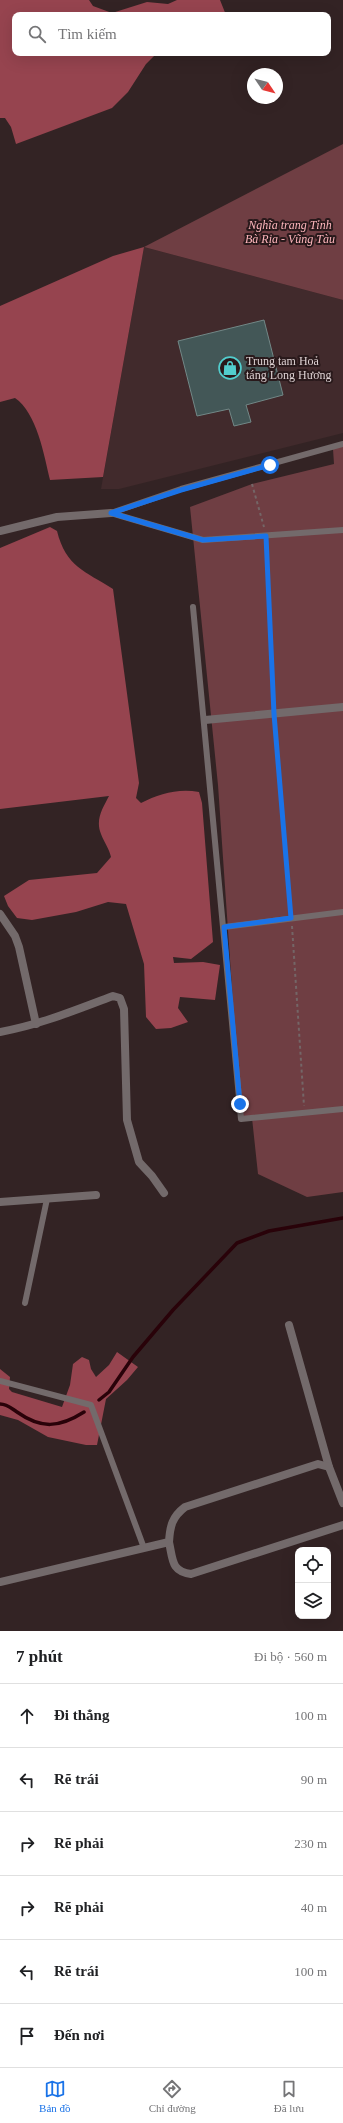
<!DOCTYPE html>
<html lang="vi">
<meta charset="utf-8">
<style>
:root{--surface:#fff;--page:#f6f6f6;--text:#202124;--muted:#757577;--line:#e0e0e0;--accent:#1a73e8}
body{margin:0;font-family:"Times New Roman",serif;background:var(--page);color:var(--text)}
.controls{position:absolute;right:12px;bottom:12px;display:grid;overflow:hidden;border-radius:8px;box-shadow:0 4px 16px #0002}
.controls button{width:36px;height:36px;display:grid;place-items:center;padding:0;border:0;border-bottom:1px solid var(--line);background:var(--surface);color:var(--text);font:20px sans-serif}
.compass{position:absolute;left:247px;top:68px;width:36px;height:36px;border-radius:50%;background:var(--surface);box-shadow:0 4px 16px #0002;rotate:125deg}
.stop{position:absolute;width:12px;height:12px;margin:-9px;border:3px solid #1a73e8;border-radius:50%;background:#fff}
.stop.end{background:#1a73e8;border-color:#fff;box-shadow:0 1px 4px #0008}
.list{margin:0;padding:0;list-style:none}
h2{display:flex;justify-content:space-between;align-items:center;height:52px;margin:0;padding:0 16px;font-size:17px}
h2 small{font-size:13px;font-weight:400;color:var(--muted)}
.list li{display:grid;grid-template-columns:26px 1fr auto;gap:12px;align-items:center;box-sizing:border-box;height:64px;padding:0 16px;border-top:1px solid var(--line)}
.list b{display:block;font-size:15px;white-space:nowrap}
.list em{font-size:13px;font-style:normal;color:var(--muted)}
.icon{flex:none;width:22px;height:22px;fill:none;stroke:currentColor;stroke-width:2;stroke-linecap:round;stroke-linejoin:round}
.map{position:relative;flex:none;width:343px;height:1631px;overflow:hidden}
.search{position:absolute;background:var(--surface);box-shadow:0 4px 16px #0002;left:12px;right:12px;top:12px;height:44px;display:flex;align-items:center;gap:10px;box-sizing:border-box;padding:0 14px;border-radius:8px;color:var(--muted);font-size:15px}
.sheet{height:436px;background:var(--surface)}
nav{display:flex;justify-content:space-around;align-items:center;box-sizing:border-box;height:56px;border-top:1px solid var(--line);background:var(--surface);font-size:11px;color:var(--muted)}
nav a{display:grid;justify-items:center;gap:2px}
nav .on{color:var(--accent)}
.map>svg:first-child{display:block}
.built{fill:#412a2c}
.green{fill:#6f3e43}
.forest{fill:#96444f}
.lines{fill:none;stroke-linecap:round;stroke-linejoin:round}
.stream{stroke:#290209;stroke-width:3.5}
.building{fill:#435757;stroke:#728887}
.path{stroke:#746667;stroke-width:2;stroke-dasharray:3 3;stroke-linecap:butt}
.service{stroke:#736a6b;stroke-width:6}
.minor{stroke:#736a6b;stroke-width:8}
.route{stroke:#1a73e8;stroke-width:5}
.labels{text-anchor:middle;stroke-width:4;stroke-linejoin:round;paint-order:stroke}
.park-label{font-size:12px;font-style:italic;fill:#feb6bc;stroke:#29191b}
.poi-label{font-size:12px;fill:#ded2d3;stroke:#29191b;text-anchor:start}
</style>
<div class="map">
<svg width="343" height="1631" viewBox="0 0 343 1631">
<rect width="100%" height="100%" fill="#332324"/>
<!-- built -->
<polygon class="built" points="144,247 343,300 343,433 119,489 101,489"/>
<!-- green -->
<g class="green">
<polygon points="343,144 343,300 144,247"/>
<polygon points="343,446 343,1192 307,1197 258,1174 252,1118 241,1119 218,785 190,507 252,484 334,464 333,449"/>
</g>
<!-- forest -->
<g class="forest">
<polygon points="0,0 89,0 93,6 112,13 147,2 168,4 177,0 220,0 226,15 15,15 15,53 157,53 146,64 128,92 112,108 16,144 11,127 5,118 0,118"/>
<path d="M144 247 103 477 50 480C44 455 37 413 15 398L0 402V306L113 256Z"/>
<path d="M50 527 57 531C66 567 85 571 113 589L139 783 136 798 141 803C159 794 178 788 199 792L202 803 213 942 191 959 173 957 174 963 203 962 220 965 215 1000 180 997 178 1008 188 1022 171 1028 156 1029 146 1017 144 964 126 904 108 902 76 912 32 920 17 918 8 906 4 896 29 880 97 873 111 857C109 848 104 842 101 834 95 819 103 808 109 796L0 809V548Z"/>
<polygon points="117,1352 138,1367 127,1380 106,1399 97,1445 86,1445 48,1437 18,1420 0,1415 0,1369 10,1377 9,1389 12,1392 62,1407 70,1385 73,1364 82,1357 89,1360 91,1369 96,1377 109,1365"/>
</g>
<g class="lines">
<!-- stream -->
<g class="stream">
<polyline points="99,1400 109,1392 133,1357 173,1310 237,1243 269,1231 343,1218"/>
<path d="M0 1404C7 1404 11 1408 17 1412 41 1429 59 1428 84 1412"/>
</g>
</g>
<!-- building -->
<polygon class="building" points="264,320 283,395 246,405 251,422 234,426 229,409 197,416 178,341"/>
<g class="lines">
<!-- path -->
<g class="path">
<polyline points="252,484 264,527"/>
<polyline points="266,543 274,705"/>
<polyline points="275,723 291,910"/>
<polyline points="292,926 304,1106"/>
</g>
<!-- service -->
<g class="service">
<polyline points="111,513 181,489 343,444"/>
<polyline points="111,513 203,540 343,530"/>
<polyline points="193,607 241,1119 343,1109"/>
<polyline points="224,927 343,912"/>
<polyline points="25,1303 47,1199"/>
<polyline points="0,1381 91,1405 144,1548"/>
</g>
<!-- minor -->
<g class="minor">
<polyline points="0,531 57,517 111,513"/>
<polyline points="205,720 343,707"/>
<polyline points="0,914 15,936 19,947 36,1024"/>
<path d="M0 1032C39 1025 76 1010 113 996L120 998 124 1009 127 1120 139 1162 152 1176 164 1193"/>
<polyline points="0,1202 96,1195"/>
<polyline points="289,1325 329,1467"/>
<path d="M169 1542C173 1560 171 1571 191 1574L343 1525"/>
<path d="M0 1582 169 1542C170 1526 172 1517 185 1507L318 1464 329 1467 343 1503"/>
</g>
</g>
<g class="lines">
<!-- route -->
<polyline class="route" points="240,1104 224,927 291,918 274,714 266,536 203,540 111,513 181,490 270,465"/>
</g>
<!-- icons -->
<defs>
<g id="shop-ring" transform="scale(1.15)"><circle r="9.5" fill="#29191b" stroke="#52cdcd" stroke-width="1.5"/><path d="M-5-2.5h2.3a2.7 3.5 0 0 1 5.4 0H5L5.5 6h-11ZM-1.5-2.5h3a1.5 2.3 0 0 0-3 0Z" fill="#52cdcd"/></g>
</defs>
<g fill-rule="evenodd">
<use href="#shop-ring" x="230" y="368"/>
</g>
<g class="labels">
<!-- park labels -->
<g class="park-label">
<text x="290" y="229">Nghĩa trang Tỉnh<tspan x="290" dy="14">Bà Rịa - Vũng Tàu</tspan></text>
</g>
<!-- poi labels -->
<g class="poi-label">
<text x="246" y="365">Trung tam Hoả<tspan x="246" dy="14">táng Long Hương</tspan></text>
</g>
</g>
</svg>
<div class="controls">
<button><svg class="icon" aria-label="locate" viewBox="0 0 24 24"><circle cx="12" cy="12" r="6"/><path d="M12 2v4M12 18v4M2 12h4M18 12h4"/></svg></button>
<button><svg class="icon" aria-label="layers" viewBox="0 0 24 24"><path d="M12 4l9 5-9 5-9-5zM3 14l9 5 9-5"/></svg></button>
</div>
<svg class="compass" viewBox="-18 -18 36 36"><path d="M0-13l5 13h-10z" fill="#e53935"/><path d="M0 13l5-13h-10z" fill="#757577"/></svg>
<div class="stop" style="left:270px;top:465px"></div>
<div class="stop end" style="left:240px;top:1104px"></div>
<div class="search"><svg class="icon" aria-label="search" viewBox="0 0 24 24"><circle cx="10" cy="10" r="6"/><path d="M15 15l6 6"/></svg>Tìm kiếm</div>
</div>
<section class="sheet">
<h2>7 phút<small>Đi bộ · 560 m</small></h2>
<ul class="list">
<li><svg class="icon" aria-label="ahead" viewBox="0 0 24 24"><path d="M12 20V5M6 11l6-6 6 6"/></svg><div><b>Đi thẳng</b></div><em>100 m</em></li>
<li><svg class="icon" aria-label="left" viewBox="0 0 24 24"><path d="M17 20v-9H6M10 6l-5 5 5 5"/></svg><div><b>Rẽ trái</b></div><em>90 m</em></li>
<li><svg class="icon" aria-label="right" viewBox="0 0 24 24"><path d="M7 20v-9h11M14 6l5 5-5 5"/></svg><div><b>Rẽ phải</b></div><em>230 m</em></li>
<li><svg class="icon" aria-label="right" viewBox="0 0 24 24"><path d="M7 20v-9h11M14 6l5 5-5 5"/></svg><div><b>Rẽ phải</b></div><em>40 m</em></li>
<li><svg class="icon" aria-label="left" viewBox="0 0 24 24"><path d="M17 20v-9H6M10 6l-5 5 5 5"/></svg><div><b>Rẽ trái</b></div><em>100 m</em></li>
<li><svg class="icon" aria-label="arrive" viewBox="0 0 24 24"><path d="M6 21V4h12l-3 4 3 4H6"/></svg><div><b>Đến nơi</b></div></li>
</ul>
</section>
<nav>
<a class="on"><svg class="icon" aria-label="map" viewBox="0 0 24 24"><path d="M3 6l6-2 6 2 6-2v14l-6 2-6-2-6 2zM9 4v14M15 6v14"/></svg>Bản đồ</a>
<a><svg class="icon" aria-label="directions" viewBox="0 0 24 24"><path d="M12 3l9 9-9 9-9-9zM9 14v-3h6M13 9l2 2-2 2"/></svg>Chỉ đường</a>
<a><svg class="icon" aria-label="saved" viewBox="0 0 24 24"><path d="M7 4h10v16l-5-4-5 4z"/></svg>Đã lưu</a>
</nav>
